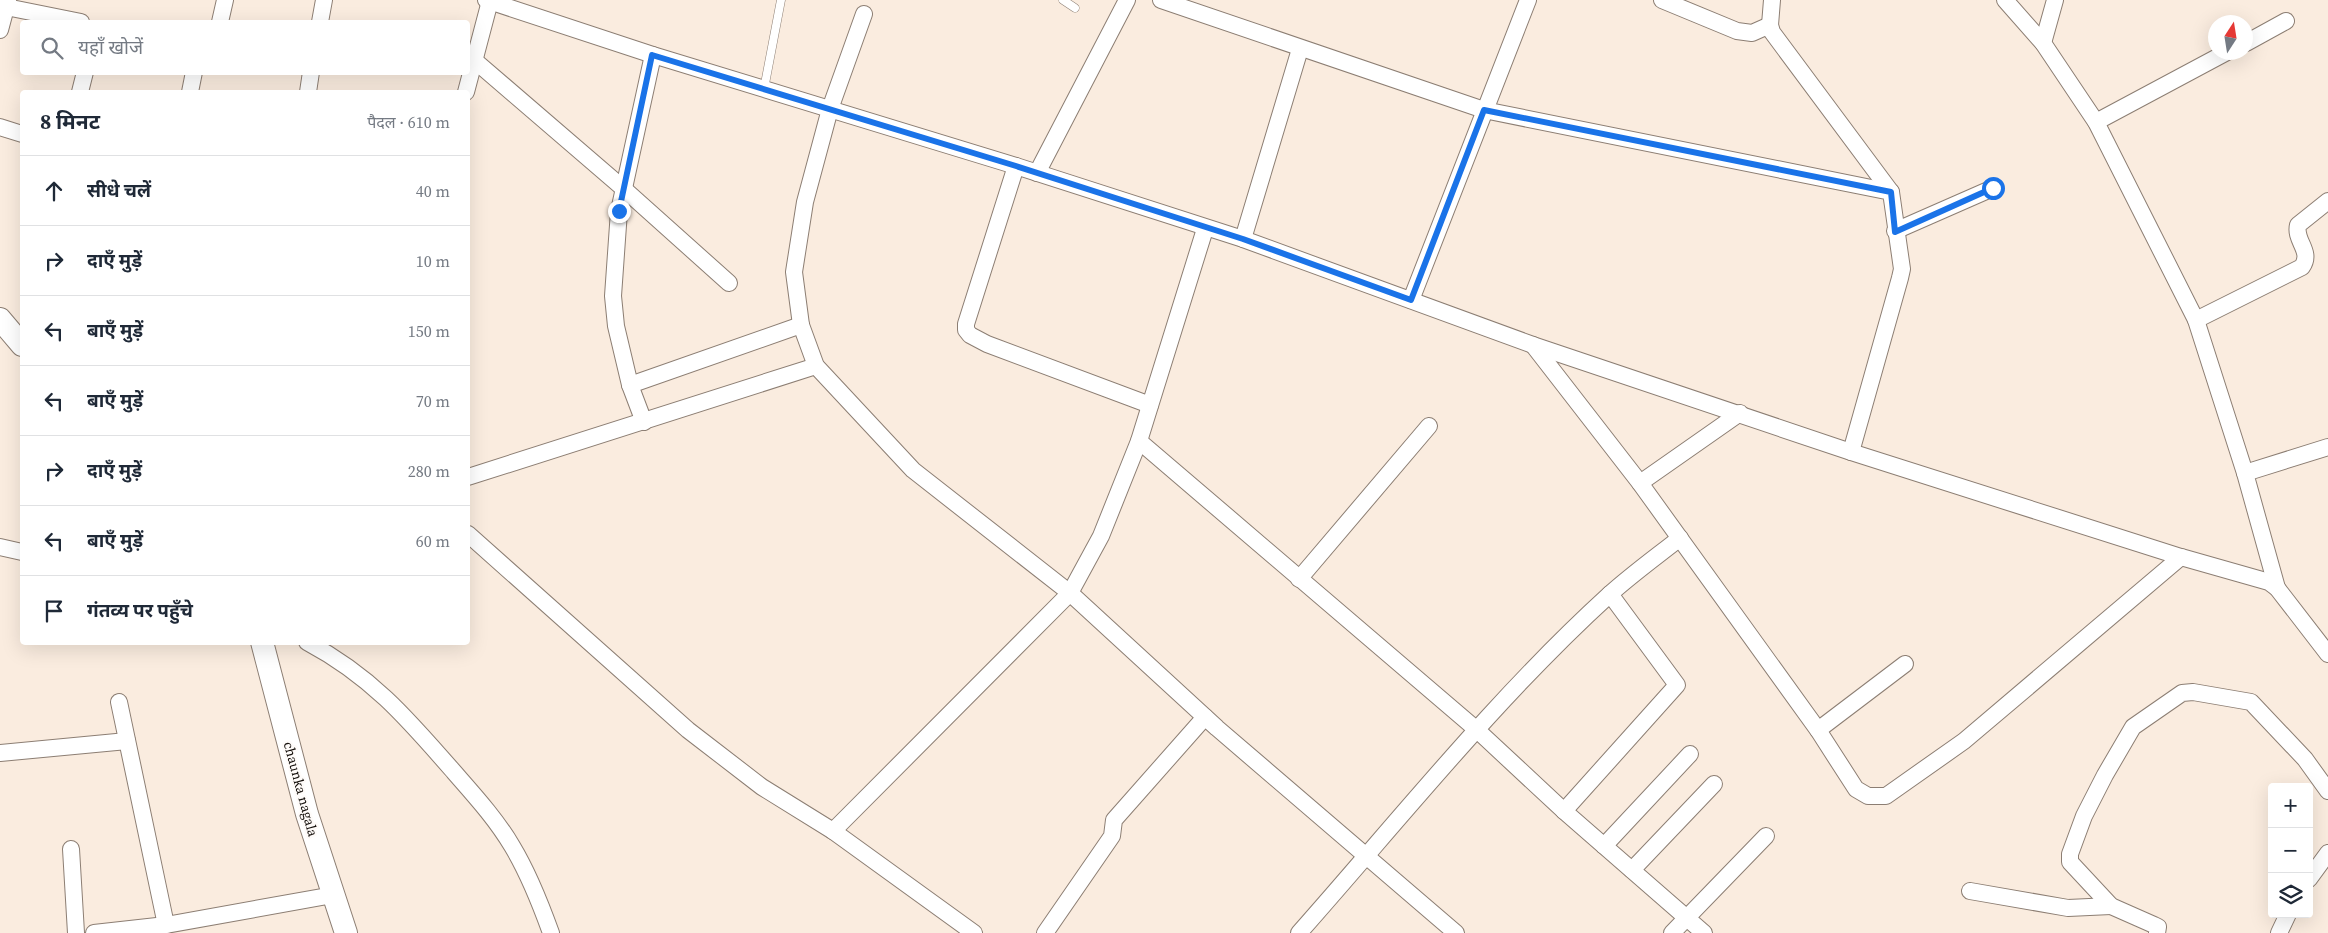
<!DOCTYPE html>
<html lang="hi">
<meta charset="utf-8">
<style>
:root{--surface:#fff;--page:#f6f6f7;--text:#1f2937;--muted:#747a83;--line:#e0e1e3}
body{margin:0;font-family:"Source Serif 4","Noto Sans Devanagari",serif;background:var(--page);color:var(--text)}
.controls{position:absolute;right:15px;bottom:15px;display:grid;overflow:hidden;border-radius:5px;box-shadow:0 5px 20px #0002}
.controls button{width:45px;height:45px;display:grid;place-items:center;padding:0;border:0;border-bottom:1px solid var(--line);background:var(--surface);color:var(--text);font:25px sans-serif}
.compass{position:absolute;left:2208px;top:15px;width:45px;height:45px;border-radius:50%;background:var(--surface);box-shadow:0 5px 20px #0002;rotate:12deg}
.stop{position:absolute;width:15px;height:15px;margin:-11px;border:4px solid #1a73e8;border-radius:50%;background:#fff}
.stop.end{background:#1a73e8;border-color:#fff;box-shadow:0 1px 5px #0008}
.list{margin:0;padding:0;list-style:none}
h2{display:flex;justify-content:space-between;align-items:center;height:65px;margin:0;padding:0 20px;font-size:21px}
h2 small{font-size:16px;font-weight:400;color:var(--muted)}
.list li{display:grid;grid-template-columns:32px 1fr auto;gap:15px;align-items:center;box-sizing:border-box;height:70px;padding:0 20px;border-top:1px solid var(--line)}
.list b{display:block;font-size:19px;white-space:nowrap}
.list em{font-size:16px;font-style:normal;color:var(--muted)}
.icon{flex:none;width:28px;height:28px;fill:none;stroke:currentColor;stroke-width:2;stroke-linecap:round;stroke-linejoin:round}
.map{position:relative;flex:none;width:2328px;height:933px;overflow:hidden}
.search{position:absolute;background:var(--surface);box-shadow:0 5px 20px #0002;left:20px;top:20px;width:450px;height:55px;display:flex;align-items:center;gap:12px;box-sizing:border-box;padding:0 18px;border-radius:5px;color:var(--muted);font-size:19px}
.panel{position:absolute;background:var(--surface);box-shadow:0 5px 20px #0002;left:20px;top:90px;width:450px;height:555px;border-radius:5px}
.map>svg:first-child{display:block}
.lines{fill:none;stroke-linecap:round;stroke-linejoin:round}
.lane-casing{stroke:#8c7e73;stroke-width:9}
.street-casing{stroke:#8c7e73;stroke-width:18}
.secondary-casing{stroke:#8c7e73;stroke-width:24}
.lane{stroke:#fff;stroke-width:8}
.street{stroke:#fff;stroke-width:16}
.secondary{stroke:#fff;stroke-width:22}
.route{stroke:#1a73e8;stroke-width:6}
.labels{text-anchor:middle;stroke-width:4.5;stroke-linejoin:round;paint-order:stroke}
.street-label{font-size:14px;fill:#16110d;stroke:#fefbf9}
</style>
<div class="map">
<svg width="2328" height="933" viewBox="0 0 2328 933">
<rect width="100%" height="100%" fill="#faecdf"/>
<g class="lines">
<!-- lane casing -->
<g class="lane-casing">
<g id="lane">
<polyline points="1063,0 1075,8"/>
<polyline points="764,89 781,0"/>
</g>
</g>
<!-- street casing -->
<g class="street-casing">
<g id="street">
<polyline points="486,0 653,55 1016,166 1243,239 1533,345 1851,452 2181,557 2269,582 2277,588 2328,654"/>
<polyline points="1161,0 1484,110 1891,192 1902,269 1900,278 1851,452"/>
<polyline points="1662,0 1737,31 1752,33 1770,25"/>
<polyline points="1772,0 1770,25 1772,32 1891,192"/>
<polyline points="2005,0 2043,43 2096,122 2196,320 2245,473 2277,588"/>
<polyline points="6,7 81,22"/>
<polyline points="864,14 830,109 805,202 794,272 801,325 816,366 913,470 1070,593 1217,728 1456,933"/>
<polyline points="220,22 225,0"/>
<polyline points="320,22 324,0"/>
<polyline points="0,30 8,0"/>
<polyline points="2043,43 2055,0"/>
<polyline points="2246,43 2286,21"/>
<polyline points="474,60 624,189 729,283"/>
<polyline points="80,92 85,72"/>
<polyline points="190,92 194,72"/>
<polyline points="308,92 311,72"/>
<polyline points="466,92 490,1"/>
<polyline points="2096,122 2227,52"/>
<polyline points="0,127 22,134"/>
<polyline points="1016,166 966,324 966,330 970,335 987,344 1150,405"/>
<polyline points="1037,173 1127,0"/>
<polyline points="1895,231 1993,188"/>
<polyline points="1243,239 1300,49"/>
<polyline points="1411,300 1528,0"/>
<path d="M2196 320 2302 267C2313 251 2294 241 2298 225L2328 201"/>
<polyline points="1533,345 1640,483 1818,730 1856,789 1868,796 1886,796 1964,741 2181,557"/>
<polyline points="630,385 801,325"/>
<polyline points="644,422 630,385 616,326 613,296 619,211 653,55"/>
<polyline points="1139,441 1477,730 1564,811 1704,933"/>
<polyline points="2245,473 2328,447"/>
<polyline points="468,477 816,366"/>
<polyline points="1640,483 1740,413"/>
<polyline points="468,534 688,730 762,787 833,831 974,933"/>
<polyline points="0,547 22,552"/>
<polyline points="1299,579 1429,426"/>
<path d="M307 642C371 676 407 718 454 772 475 796 496 819 512 846 526 869 542 908 551 933"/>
<polyline points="119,702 166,925"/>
<polyline points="1818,730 1905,664"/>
<polyline points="0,753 127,741"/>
<polyline points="1564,811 1677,685 1610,594"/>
<polyline points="833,831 1070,593 1101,536 1139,441 1205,229"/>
<polyline points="1604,846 1690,754"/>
<polyline points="71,849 76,933"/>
<polyline points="1632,870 1714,784"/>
<polyline points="2309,879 2328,853"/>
<polyline points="1970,891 2068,908 2111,906"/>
<polyline points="94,933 166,925 333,895"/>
<polyline points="1045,933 1112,836 1114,820 1205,717"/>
<path d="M1299 933C1400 819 1496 698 1609 595 1631 575 1656 557 1680 538"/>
<polyline points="1672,933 1766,836"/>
<polyline points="2157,933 2158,927 2154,925 2111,906 2070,862 2070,854 2084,816 2105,775 2133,727 2182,693 2193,692 2251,702 2305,759 2328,791"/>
<polyline points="2279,933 2288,914"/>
</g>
</g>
<!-- secondary casing -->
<g class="secondary-casing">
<g id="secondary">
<polyline points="0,319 22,345"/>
<polyline points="262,642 307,814 346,933"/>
</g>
</g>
<!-- lane -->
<use href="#lane" class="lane"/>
<!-- street -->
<use href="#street" class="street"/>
<!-- secondary -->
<use href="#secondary" class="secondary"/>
</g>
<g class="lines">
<!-- route -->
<polyline class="route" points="619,211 652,55 1016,166 1243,239 1411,300 1484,110 1891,192 1895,232 1993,188"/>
</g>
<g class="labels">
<!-- street labels -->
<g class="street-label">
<text transform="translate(301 789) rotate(75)" y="5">chaunka nagala</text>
</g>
</g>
</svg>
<div class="controls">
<button>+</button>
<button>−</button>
<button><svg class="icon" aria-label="layers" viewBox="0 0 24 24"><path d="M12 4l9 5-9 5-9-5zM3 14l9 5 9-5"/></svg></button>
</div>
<svg class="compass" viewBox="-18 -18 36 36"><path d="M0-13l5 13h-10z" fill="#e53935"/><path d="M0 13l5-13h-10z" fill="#747a83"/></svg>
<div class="stop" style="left:1993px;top:188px"></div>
<div class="stop end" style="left:619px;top:211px"></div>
<div class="search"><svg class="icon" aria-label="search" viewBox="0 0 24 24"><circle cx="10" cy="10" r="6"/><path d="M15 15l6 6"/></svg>यहाँ खोजें</div>
<section class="panel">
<h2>8 मिनट<small>पैदल · 610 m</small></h2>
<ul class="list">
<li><svg class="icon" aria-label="ahead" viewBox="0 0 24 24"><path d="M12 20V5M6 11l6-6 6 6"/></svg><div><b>सीधे चलें</b></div><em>40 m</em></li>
<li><svg class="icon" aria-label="right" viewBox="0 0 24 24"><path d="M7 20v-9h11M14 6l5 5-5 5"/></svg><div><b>दाएँ मुड़ें</b></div><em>10 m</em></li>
<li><svg class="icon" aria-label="left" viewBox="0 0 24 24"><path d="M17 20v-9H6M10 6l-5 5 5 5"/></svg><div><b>बाएँ मुड़ें</b></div><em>150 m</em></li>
<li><svg class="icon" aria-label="left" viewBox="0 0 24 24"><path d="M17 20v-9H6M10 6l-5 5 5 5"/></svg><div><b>बाएँ मुड़ें</b></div><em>70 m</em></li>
<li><svg class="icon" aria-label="right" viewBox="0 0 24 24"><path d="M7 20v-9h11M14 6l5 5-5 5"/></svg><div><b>दाएँ मुड़ें</b></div><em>280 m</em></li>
<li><svg class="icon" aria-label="left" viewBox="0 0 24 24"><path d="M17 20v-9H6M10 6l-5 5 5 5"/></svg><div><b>बाएँ मुड़ें</b></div><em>60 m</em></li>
<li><svg class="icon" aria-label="arrive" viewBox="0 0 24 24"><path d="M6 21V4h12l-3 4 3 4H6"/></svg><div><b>गंतव्य पर पहुँचे</b></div></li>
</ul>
</section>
</div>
